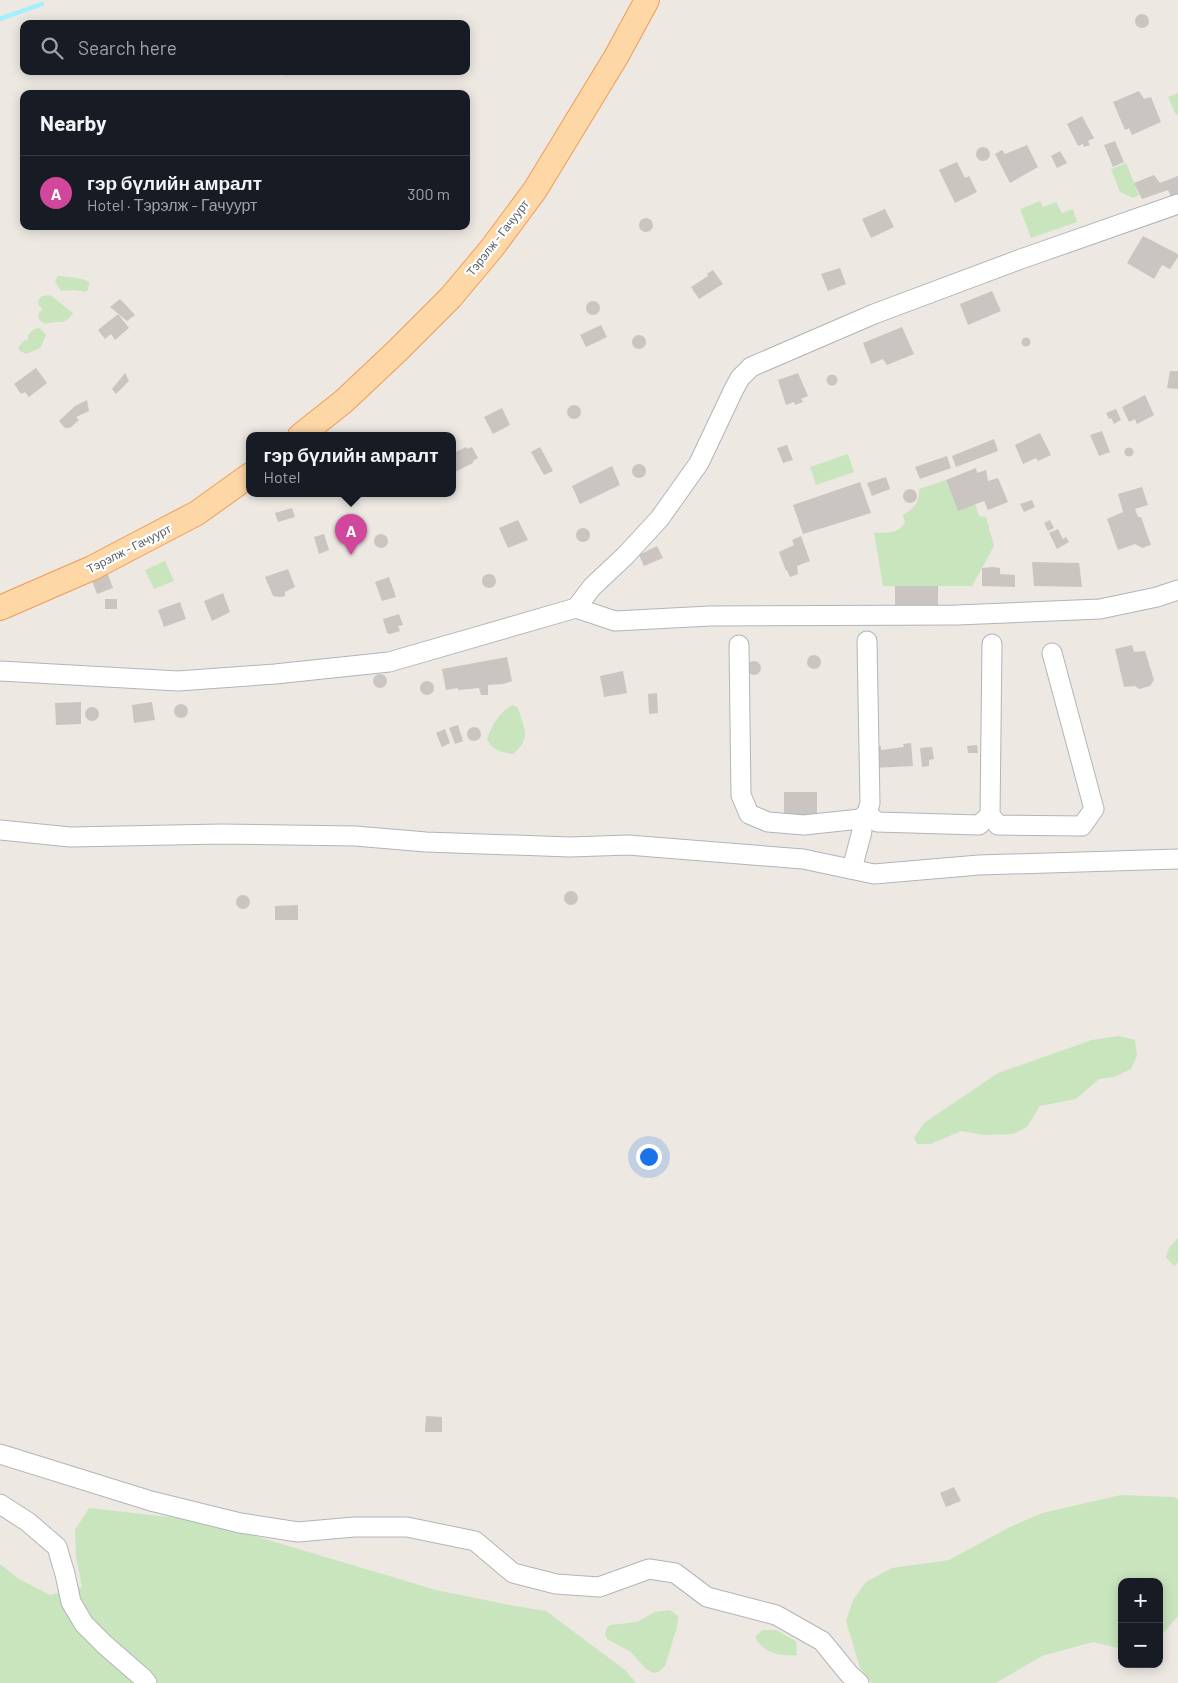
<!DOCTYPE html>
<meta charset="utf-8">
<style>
:root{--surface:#171b24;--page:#20242c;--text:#f1f3f6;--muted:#9ea1a6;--line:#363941;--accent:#2563eb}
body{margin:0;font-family:Barlow,sans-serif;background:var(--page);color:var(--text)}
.controls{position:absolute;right:15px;bottom:15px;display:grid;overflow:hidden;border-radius:10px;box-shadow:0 2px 12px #0003}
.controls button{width:45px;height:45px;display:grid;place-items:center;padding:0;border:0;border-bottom:1px solid var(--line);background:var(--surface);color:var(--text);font:25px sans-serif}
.you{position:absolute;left:648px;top:1156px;width:18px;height:18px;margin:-12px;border:4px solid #fff;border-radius:50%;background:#1a73e8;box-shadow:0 0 0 8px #1a73e833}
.badge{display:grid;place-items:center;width:32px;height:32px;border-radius:50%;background:var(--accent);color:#fff;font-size:16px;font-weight:700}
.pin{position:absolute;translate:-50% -41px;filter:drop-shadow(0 1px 2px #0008)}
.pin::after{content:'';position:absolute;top:26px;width:18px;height:15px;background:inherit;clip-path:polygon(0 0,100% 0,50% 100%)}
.popup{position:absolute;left:246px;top:432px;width:210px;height:65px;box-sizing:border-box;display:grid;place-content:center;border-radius:10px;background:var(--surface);filter:drop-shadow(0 1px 4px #0005);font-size:16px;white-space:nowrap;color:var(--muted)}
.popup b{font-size:19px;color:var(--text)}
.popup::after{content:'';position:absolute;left:50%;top:100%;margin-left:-10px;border:10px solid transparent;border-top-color:var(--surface)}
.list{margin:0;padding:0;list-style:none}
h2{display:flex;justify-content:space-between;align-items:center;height:65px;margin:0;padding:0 20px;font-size:21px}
h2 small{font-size:16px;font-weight:400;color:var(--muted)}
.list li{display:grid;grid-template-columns:32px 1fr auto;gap:15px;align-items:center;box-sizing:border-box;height:75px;padding:0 20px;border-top:1px solid var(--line)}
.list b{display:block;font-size:19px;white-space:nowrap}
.list p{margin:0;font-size:16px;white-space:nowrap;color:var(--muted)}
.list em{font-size:16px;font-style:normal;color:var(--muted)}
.icon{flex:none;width:28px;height:28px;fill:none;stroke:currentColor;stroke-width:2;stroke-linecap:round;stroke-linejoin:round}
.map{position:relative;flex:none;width:1178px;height:1683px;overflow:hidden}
.search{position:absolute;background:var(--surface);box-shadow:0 2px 12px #0003;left:20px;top:20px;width:450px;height:55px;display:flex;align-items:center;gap:12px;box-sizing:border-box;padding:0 18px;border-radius:10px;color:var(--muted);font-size:19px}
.panel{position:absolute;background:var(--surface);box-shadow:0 2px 12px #0003;left:20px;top:90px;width:450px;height:140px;border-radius:10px}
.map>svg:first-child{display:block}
.green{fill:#c9e5be}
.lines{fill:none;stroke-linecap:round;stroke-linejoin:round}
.stream{stroke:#a1f0fe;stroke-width:4.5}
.building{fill:#cac5c1}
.minor-casing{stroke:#b0b5b8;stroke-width:21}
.major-casing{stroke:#f09b58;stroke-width:26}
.minor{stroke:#fff;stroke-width:19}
.major{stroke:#fed7a6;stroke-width:24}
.labels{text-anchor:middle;stroke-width:4.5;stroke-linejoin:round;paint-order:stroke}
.street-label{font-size:12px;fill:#5a6163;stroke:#fff}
</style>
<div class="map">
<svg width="1178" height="1683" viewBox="0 0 1178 1683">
<rect width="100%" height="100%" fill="#ede8e2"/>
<!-- green -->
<g class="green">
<polygon points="1178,93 1178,114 1176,115 1168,97"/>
<polygon points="1126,163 1139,195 1133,198 1120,192 1111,169"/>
<polygon points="1040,201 1043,207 1056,202 1062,213 1073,209 1077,222 1031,238 1020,209"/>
<path d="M58 276C68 277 80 277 89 282L88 290 85 292 75 290 61 291 55 281Z"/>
<path d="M50 295 73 313C65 327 58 319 46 324L39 320 38 314 43 309 39 306 38 301 42 296Z"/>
<polygon points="40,328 46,335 40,348 26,354 20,351 18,347 25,340 28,340 28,335 34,329"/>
<polygon points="848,454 854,472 816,485 810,467"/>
<path d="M946 480 958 510 975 504 979 516 986 517 994 546 972 586H883L874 533C887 532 898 535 905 522L903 515C914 508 920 503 919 489Z"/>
<polygon points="165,561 174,581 154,589 145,570"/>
<path d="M513 705 518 708C524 728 532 739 513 754 501 752 493 751 487 739 491 727 500 710 513 705Z"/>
<polygon points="1119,1036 1135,1040 1137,1056 1131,1069 1114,1077 1099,1079 1076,1099 1040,1106 1027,1127 1013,1134 984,1135 961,1131 931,1144 917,1144 914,1138 924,1123 998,1073 1092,1040"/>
<polygon points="1178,1238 1178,1263 1174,1266 1166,1257 1169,1248"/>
<polygon points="1121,1495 1174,1497 1178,1499 1178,1616 1159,1638 1159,1582 1122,1582 1122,1649 1093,1642 1042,1656 996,1683 872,1683 860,1668 846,1621 853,1600 866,1582 892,1568 949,1560 1010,1527 1042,1513"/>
<polygon points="89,1508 204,1521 436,1590 515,1606 546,1611 625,1670 636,1683 0,1683 0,1564 19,1579 50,1595 82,1587 76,1557 75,1530"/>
<polygon points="670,1610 678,1616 677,1627 665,1666 659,1672 653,1673 645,1668 631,1652 607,1639 605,1635 606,1629 610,1625 637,1622 655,1612"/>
<path d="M762 1630H776L796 1641 797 1655C780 1657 763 1653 755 1637Z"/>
</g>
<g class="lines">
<!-- stream -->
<polyline class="stream" points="0,19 42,4"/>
</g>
<!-- building -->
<g class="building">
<circle cx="1142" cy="21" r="7"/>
<polygon points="280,71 291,71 286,76"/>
<polygon points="1139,91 1144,99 1151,97 1161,122 1132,135 1129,128 1125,130 1113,102"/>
<polygon points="1082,116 1094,138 1088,141 1090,145 1084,147 1083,144 1078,146 1067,124"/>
<polygon points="1115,141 1124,162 1113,167 1104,145"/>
<polygon points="1027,145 1038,167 1010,183 995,154 1002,150 1005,154"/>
<circle cx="983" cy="154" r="7"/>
<polygon points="1060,151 1067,163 1057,168 1051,156"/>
<polygon points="957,162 965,178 969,176 977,192 955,203 939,170"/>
<polygon points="1154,175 1160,183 1178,176 1178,194 1171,197 1168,190 1142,199 1134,183"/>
<polygon points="885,209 894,227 871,238 862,219"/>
<circle cx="646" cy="225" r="7"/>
<polygon points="1143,236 1178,254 1178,257 1170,269 1162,265 1154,279 1127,263"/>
<polygon points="840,268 846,284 828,291 821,274"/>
<polygon points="713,270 723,284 699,299 691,287 708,276 707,274"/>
<polygon points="992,291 1001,311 968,325 960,304"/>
<polygon points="120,299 135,315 127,321 110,307"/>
<circle cx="593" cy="308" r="7"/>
<polygon points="118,314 129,328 115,340 111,334 105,339 98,330"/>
<polygon points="601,325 607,337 586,347 580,335"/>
<polygon points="902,327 914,354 887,365 883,359 871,364 863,343"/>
<circle cx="639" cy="342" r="7"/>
<circle cx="1026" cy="342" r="4.5"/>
<polygon points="36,368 47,383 29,397 25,392 21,394 14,384"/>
<polygon points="1170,371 1178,371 1178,389 1167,388"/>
<polygon points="125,373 129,381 116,394 112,389"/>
<polygon points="798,373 808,396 801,399 803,402 795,405 794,402 786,405 778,380"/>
<circle cx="832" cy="380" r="5.5"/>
<polygon points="1145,395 1154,415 1137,424 1135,419 1129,422 1122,407"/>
<polygon points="87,400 89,411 76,417 79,420 70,428 65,428 59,421 75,406"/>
<circle cx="574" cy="412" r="7"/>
<polygon points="502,408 510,425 493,434 484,417"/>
<polygon points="1116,409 1121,420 1114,424 1111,418 1109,419 1106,413"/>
<polygon points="1102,431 1110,452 1099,456 1090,435"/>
<polygon points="1040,433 1051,455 1038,461 1036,458 1023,464 1015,445"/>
<polygon points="994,439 998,451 956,467 952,456"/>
<polygon points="787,445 793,460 783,463 777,448"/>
<polygon points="466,447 467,449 472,447 478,458 473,461 473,463 455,472 452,467 452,454"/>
<polygon points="540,447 553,471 544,475 531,452"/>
<circle cx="1129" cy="452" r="4.5"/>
<polygon points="947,456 951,468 920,479 915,467"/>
<circle cx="639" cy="471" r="7"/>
<polygon points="612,466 620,485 580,504 572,486"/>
<polygon points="976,468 977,473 986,470 988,481 998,478 1008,502 988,510 984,501 958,511 946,480"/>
<polygon points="886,477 890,489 872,496 867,483"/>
<polygon points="860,482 871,513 803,534 793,505"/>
<polygon points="1142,487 1148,505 1135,509 1138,517 1141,517 1151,545 1142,548 1135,544 1118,550 1107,519 1123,512 1118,494"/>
<circle cx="910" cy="496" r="7"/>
<polygon points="1032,500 1035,507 1024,512 1020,504"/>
<polygon points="292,508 295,517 278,522 275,513"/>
<polygon points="518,520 528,540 508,548 499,528"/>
<polygon points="1050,520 1054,528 1048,531 1044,523"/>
<circle cx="583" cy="535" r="7"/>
<polygon points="1058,529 1063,539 1066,537 1069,542 1057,549 1049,533"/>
<polygon points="324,534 329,550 319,554 314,537"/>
<circle cx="381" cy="541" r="7"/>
<polygon points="801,536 810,561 797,566 798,574 790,577 787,570 786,571 779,552 794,545 792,540"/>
<polygon points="657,546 663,558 644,566 639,555"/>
<polygon points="1032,562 1079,563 1082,587 1034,586"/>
<polygon points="993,567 1000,568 1000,574 1015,575 1015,587 982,586 982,568"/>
<polygon points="288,569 295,587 285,592 285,596 280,597 273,596 265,577"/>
<polygon points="107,572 113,588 97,594 91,578"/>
<circle cx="489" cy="581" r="7"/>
<polygon points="389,577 396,597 382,601 375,582"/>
<rect x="895" y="586" width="43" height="19"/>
<polygon points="223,593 230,612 212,621 204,601"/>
<rect x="105" y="599" width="12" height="10"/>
<polygon points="180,602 186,619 164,627 158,610"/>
<polygon points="399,614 403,625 398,626 400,631 390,634 387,633 383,619"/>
<polygon points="1132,645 1134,652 1145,651 1154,680 1150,686 1139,689 1135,686 1124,687 1115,649"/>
<circle cx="814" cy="662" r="7"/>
<polygon points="507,657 512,681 503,684 488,685 488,695 481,695 479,688 458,690 458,688 446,690 442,669"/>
<circle cx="754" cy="668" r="7"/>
<polygon points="623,671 627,693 604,697 600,676"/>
<circle cx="380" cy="681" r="7"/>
<circle cx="427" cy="688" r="7"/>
<polygon points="657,693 658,713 649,714 648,694"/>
<polygon points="81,702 81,724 56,725 55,703"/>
<polygon points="152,702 155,720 134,723 132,705"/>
<circle cx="181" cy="711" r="7"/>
<circle cx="92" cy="714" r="7"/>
<polygon points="458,725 463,741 455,744 449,728"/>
<circle cx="474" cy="734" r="7"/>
<polygon points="445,729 450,743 442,747 436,733"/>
<polygon points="911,743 913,766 874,768 873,746 881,746 881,750 904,747 903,744"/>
<polygon points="977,745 978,753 968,753 967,746"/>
<polygon points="932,747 934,759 929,760 929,766 922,767 920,748"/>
<rect x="784" y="792" width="33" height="27"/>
<circle cx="571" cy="898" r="7"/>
<circle cx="243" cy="902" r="7"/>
<polygon points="298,905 298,920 275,920 275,906"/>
<polygon points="426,1416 442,1417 442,1432 425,1432"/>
<polygon points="954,1487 961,1501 946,1507 940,1493"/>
</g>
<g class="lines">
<!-- minor casing -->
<g class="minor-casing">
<g id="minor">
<polyline points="576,608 592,587 625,556 660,518 699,463 734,389 740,378 751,367 874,314 1021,259 1178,204"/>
<polyline points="739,645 741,795 749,814 768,822 804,825 860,819 867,813 870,803 867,641"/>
<polyline points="0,671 178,681 275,674 389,662 576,608 615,621 710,616 957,615 1100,609 1157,597 1178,590"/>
<polyline points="867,813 877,822 979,825 990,815 992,644"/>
<polyline points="990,815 998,825 1082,826 1094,809 1052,653"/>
<polyline points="0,830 70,837 222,834 355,836 426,842 570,847 628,845 803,859 874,874 979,865 1178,859"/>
<polyline points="852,869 862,831 860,819"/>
<polyline points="0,1454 151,1501 240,1523 298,1532 354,1527 407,1527 475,1541 513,1573 556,1584 599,1587 649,1569 675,1573 707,1597 776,1615 822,1641 849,1674 859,1683"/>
<polyline points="0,1504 28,1522 57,1547 65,1574 71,1602 84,1624 105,1645 143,1678 147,1683"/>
</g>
</g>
<!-- major casing -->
<g class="major-casing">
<g id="major">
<polyline points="300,436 344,401 397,351 451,297 492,248 535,190 616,57 647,0"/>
<polyline points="0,608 92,568 197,513 250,475"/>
</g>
</g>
<!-- minor -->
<use href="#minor" class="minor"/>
<!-- major -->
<use href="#major" class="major"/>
</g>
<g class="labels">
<!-- street labels -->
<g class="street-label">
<text transform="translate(498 238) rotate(-52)" y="4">Тэрэлж - Гачуурт</text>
<text transform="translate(129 549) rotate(-27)" y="4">Тэрэлж - Гачуурт</text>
</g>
</g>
</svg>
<div class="controls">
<button>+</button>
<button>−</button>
</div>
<div class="you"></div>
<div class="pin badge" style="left:351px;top:555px;background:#d1479c">A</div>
<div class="popup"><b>гэр бүлийн амралт</b>Hotel</div>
<div class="search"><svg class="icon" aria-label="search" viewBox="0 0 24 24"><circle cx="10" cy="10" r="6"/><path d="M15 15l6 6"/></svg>Search here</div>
<section class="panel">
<h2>Nearby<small></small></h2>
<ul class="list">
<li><span class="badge" style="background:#d1479c">A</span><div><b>гэр бүлийн амралт</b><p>Hotel · Тэрэлж - Гачуурт</p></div><em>300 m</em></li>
</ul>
</section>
</div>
